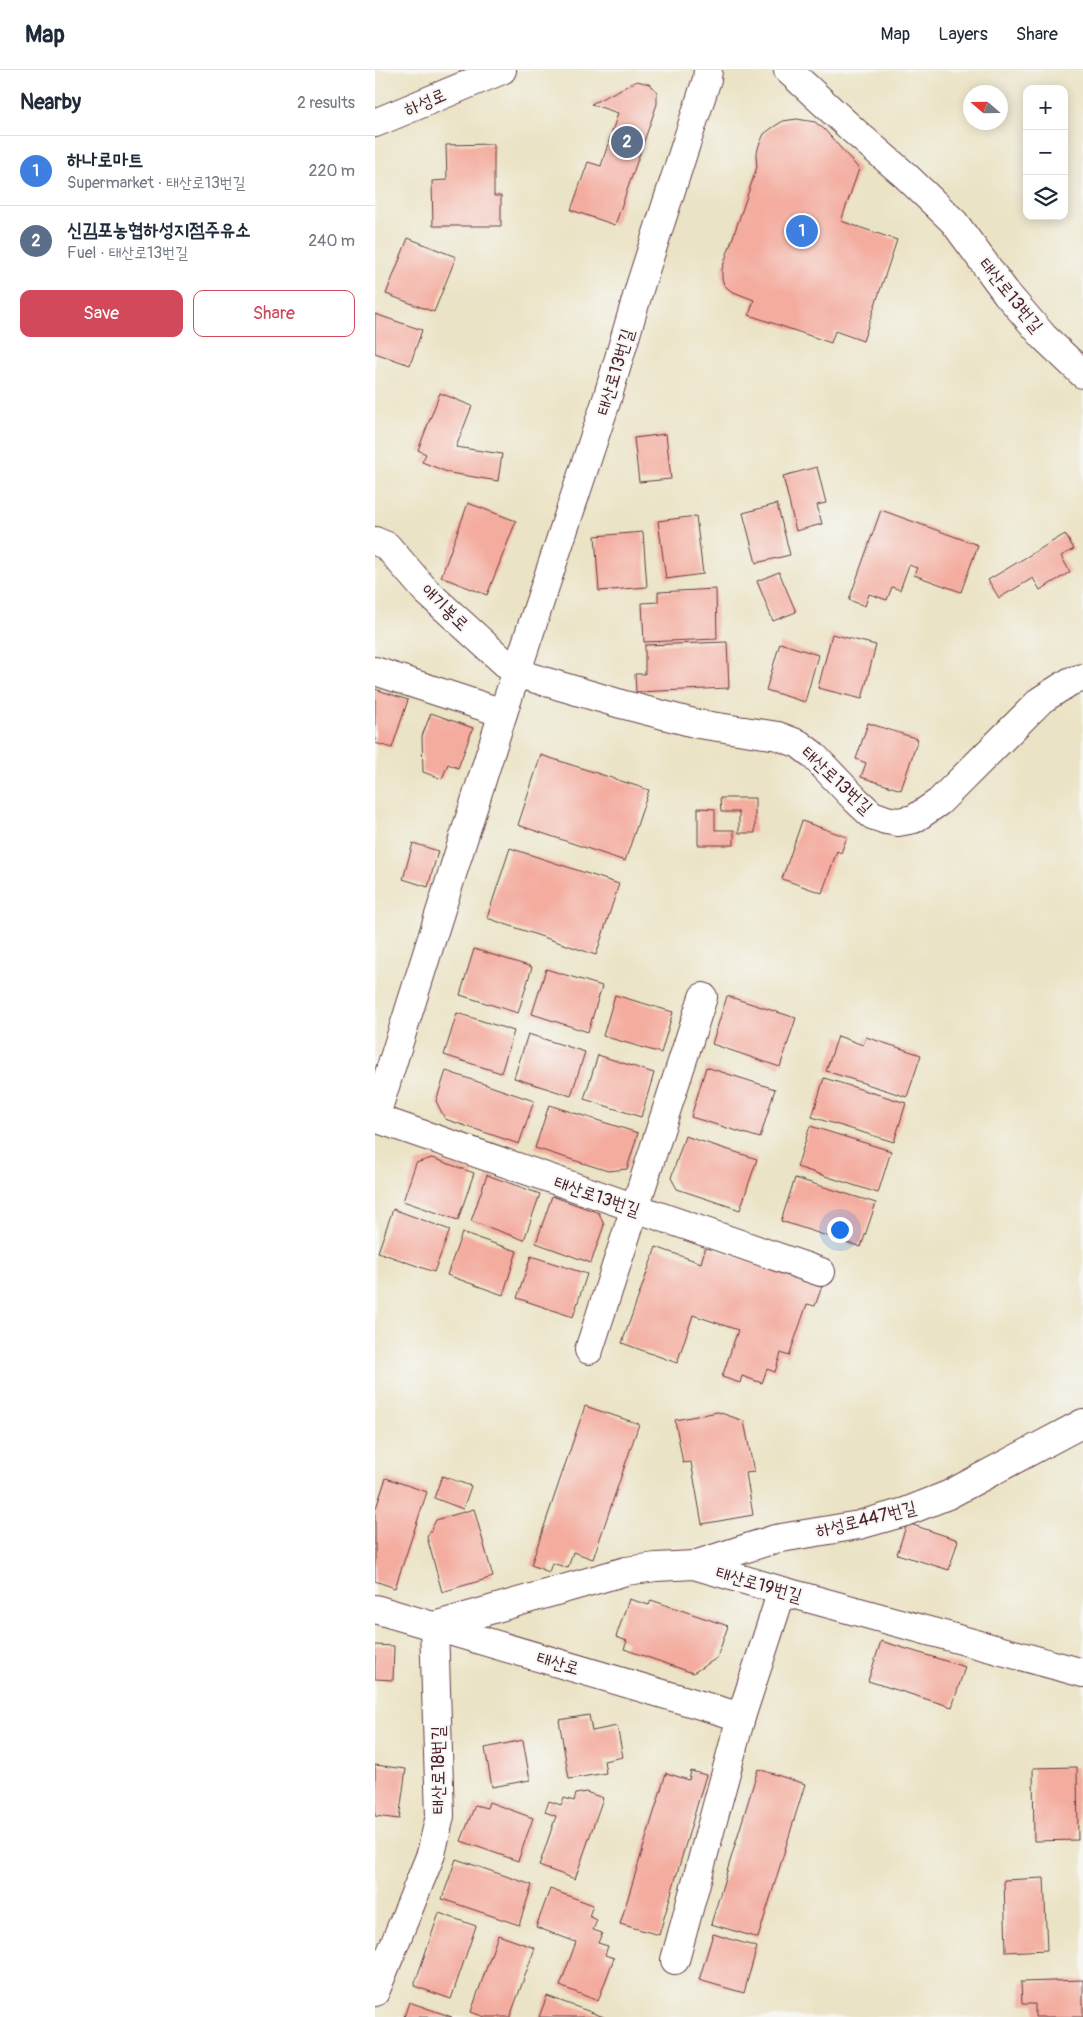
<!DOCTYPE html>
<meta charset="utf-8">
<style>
:root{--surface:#fff;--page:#f6f6f7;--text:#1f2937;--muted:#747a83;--line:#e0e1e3;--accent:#d1495b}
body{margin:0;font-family:Pangolin,"Poor Story",sans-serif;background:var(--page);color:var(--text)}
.controls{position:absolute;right:15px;top:15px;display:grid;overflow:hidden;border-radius:10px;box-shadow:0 2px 12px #0003}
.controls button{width:45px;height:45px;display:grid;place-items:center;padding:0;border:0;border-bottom:1px solid var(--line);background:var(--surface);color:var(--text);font:25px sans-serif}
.compass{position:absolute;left:588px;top:15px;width:45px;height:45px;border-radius:50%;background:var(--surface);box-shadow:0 2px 12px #0003;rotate:290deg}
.you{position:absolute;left:464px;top:1159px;width:18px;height:18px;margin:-12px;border:4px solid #fff;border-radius:50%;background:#1a73e8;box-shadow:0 0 0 8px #1a73e833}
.badge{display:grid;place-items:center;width:32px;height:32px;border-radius:50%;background:var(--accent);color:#fff;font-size:16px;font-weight:700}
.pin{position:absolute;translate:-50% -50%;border:2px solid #fff;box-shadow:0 1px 5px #0006}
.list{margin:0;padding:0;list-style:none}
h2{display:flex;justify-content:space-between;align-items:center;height:65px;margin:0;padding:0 20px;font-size:21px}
h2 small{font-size:16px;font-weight:400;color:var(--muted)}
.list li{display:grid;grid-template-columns:32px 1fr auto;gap:15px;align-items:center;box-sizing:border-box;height:70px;padding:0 20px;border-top:1px solid var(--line)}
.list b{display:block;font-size:19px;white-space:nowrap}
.list p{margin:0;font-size:16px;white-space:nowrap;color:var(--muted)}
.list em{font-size:16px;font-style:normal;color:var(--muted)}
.actions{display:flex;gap:10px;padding:15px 20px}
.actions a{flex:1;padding:11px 0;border:1px solid var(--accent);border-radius:10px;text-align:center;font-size:18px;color:var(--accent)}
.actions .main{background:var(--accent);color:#fff}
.icon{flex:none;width:28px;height:28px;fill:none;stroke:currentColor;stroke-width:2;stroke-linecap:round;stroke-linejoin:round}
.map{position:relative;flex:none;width:708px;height:1947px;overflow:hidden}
header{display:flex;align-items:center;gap:30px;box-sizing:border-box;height:70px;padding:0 25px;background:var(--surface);border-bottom:1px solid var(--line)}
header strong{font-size:24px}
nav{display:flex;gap:28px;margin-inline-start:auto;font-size:18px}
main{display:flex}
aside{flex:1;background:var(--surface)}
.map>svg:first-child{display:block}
.building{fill:#f4ac9f}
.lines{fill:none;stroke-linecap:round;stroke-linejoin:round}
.minor-casing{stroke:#623c42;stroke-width:30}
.minor{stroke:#fff;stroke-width:28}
.labels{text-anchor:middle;stroke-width:4;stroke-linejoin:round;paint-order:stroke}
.street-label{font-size:18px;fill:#4a1f2b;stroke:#f6f6f2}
</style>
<header>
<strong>Map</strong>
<nav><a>Map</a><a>Layers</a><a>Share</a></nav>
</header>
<main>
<aside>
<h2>Nearby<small>2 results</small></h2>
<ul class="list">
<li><span class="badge" style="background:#3f7fe0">1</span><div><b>하나로마트</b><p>Supermarket · 태산로13번길</p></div><em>220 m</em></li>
<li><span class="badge" style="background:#5c6f8a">2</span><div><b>신김포농협하성지점주유소</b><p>Fuel · 태산로13번길</p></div><em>240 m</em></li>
</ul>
<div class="actions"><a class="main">Save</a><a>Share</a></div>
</aside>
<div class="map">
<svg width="708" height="1947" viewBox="0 0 708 1947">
<rect width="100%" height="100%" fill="#f6f6f2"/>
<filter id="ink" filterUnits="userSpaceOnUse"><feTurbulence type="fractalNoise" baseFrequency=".02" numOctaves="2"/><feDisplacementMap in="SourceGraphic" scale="10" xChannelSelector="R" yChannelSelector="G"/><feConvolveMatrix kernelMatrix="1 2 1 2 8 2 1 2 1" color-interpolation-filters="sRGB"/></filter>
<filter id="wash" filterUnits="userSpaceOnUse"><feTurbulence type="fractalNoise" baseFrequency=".0096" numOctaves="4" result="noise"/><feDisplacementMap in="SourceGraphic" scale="20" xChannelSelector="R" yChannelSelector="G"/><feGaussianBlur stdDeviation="1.12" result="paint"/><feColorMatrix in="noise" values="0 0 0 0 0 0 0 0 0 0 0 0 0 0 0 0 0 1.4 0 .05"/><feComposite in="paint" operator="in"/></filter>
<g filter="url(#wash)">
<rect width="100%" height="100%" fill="#ebe3c5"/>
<g id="blocks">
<!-- building -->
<g class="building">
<polygon points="262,11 274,14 278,17 282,22 282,34 240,155 196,140 213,92 226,96 243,43 216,34"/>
<polygon points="422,49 440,52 449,59 484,99 466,151 522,170 488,271 460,261 456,273 374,245 379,230 356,221 349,215 347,208 347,199 382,97 381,86 384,75 389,64 397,58 408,51"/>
<polygon points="119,74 119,126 126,126 126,156 58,156 57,111 72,110 71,75"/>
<polygon points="33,168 81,187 59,242 11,224"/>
<polygon points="0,244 47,260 35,295 0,283"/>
<polygon points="65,323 97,336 81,377 127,384 123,411 75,403 47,392 51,384 43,380"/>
<polygon points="291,364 296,409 264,412 259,368"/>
<polygon points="442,397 451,433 442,435 447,454 421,461 408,406"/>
<polygon points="93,433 141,451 112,525 66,507"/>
<polygon points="402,434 415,485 381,493 368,443"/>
<polygon points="506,440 603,475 586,522 539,505 542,498 534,495 525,520 517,517 512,530 494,524 490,536 474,530"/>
<polygon points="321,446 328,504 291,509 283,451"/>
<polygon points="268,462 272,517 224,521 220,466"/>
<polygon points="690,464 699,479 686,486 695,502 665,520 658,508 624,528 613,510"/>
<polygon points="404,502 421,542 398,551 382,511"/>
<polygon points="341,519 342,569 269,572 267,533 283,532 283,522"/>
<polygon points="457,564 501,575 487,629 443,618"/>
<polygon points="352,572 354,618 261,622 260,604 270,604 270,575"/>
<polygon points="405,573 443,585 430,632 391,620"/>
<polygon points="0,619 33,630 17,678 0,673"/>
<polygon points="56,643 98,658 83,698 73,694 67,709 48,702 47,666"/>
<polygon points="493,653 543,669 526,720 486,707 491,693 481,689"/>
<polygon points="166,685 274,720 250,791 143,755"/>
<polygon points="345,728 380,728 380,763 364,763 364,742 346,742"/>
<polygon points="323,738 340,739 340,760 359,760 359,775 323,775"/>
<polygon points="427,751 472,767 466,783 462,781 447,823 407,809"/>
<polygon points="38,773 63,781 53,817 28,809"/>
<polygon points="135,778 244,814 221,885 112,848"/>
<polygon points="99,879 157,897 143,943 85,925"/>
<polygon points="171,899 227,916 213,962 157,944"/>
<polygon points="240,925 298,942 286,983 228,966"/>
<polygon points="352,926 421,948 405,997 337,974"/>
<polygon points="82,943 139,961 126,1003 69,985"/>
<polygon points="153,964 210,982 196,1026 139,1008"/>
<polygon points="463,966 488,975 491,967 546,985 532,1027 451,1001"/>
<polygon points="223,985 279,1003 266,1047 209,1029"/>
<polygon points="331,997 400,1019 385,1068 316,1047"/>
<polygon points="71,1001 159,1031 144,1074 70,1049 61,1031"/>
<polygon points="449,1008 531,1033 519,1072 437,1047"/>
<polygon points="174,1035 263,1063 252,1099 233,1101 160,1078"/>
<polygon points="435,1056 516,1081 503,1123 422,1097"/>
<polygon points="310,1066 382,1089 365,1140 302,1119 296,1108"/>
<polygon points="57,1088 99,1103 83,1150 28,1131 41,1093"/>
<polygon points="112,1105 165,1124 149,1170 96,1151"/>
<polygon points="420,1108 501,1133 486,1177 406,1151"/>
<polygon points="177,1126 224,1143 229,1155 216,1193 161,1173"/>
<polygon points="18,1139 75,1160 59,1202 3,1182"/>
<polygon points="87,1163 142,1181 128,1225 72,1205"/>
<polygon points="331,1176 447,1216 440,1236 432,1234 414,1286 406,1283 400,1302 392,1299 387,1313 367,1306 365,1313 347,1307 363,1260 318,1245 302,1293 247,1273 281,1177 326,1193"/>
<polygon points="156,1186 212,1204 198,1247 142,1228"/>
<polygon points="210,1336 264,1354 218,1489 198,1482 193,1498 177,1493 174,1502 156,1495"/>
<polygon points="343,1342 369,1351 379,1402 371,1403 378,1445 327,1454 316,1392 308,1393 300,1350"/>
<polygon points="67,1406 96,1416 88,1439 59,1428"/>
<polygon points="11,1408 52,1422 20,1518 0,1511 0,1441"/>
<polygon points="99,1439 118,1507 67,1522 52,1467 61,1450"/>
<polygon points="532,1453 583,1470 574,1500 522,1484"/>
<polygon points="254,1529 274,1535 276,1530 353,1556 342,1588 318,1603 249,1579 252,1571 241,1567"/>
<polygon points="506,1571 590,1597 577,1637 493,1611"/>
<polygon points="0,1575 19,1576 18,1610 0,1609"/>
<polygon points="214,1645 217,1661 242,1656 248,1687 229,1691 231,1703 194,1709 184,1650"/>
<polygon points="148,1670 155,1710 117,1717 110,1678"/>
<polygon points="0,1695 31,1699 24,1749 0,1746"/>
<polygon points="702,1697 703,1770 659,1771 658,1698"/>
<polygon points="383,1699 430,1714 383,1868 336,1854"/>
<polygon points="316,1701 331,1705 284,1865 245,1854 291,1703 314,1710"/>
<polygon points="211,1722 228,1728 200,1809 164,1796 181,1746 170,1742 174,1731 186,1735 189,1728 199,1731 201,1724"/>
<polygon points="114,1732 158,1748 143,1791 86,1771 100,1735 112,1738"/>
<polygon points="81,1789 157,1815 144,1855 67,1829"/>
<polygon points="669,1808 672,1880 631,1882 629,1810"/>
<polygon points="175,1819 218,1835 214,1846 222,1850 218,1860 227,1863 223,1873 233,1876 230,1885 239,1888 223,1931 185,1916 201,1872 161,1857"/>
<polygon points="64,1843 101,1856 76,1929 39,1916"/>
<polygon points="338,1864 382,1877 369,1923 324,1910"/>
<polygon points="123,1865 160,1878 135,1947 110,1947 96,1942"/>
<polygon points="708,1910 708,1947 660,1947 660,1934 647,1934 646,1912"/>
<polygon points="172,1926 229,1947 164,1947"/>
<polygon points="34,1932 77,1947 29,1947"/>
</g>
</g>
</g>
<g filter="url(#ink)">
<use href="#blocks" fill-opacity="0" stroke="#623c42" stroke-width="1"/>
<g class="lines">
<!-- minor casing -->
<g class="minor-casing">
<g id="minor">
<polyline points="413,0 479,61 531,106 579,152 632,224 669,267 708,304"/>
<polyline points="0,53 127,0"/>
<polyline points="0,471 12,476 51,521 141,603 246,634 323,654 403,666 424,674 437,684 481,730 497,745 511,750 523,752 539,749 564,732 666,630 696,611 708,608"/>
<polyline points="0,601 128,643"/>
<polyline points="0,1048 128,643 232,329 266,213 332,9 333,0"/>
<polyline points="0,1048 446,1202"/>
<polyline points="214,1280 328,927"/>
<polyline points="319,1495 400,1469 484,1455 530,1442 573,1425 708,1353"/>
<polyline points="0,1539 366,1647"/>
<polyline points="300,1890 366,1647 407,1521"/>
<polyline points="0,1922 56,1784 65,1746 59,1556 251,1501 281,1497 319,1495 407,1521 708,1603"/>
</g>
</g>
<!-- minor -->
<use href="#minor" class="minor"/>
</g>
</g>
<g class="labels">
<!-- street labels -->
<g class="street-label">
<text transform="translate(50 32) rotate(-23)" y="6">하성로</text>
<text transform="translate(636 225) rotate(51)" y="6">태산로13번길</text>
<text transform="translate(240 302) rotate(-73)" y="6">태산로13번길</text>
<text transform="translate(70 537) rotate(44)" y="6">애기봉로</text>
<text transform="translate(462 710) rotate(43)" y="6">태산로13번길</text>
<text transform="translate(222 1126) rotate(19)" y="6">태산로13번길</text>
<text transform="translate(491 1449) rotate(-14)" y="6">하성로447번길</text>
<text transform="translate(384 1514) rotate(16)" y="6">태산로19번길</text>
<text transform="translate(183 1593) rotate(16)" y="6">태산로</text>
<text transform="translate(63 1700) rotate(-90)" y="6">태산로18번길</text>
</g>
</g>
</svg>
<div class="controls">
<button>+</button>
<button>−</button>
<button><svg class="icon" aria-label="layers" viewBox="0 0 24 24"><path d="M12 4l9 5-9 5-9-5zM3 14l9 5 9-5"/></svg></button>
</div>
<svg class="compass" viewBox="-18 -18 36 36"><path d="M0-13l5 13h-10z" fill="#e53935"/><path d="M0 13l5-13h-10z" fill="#747a83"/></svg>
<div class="you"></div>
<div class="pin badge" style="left:427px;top:161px;background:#3f7fe0">1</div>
<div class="pin badge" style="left:252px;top:72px;background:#5c6f8a">2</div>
</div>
</main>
